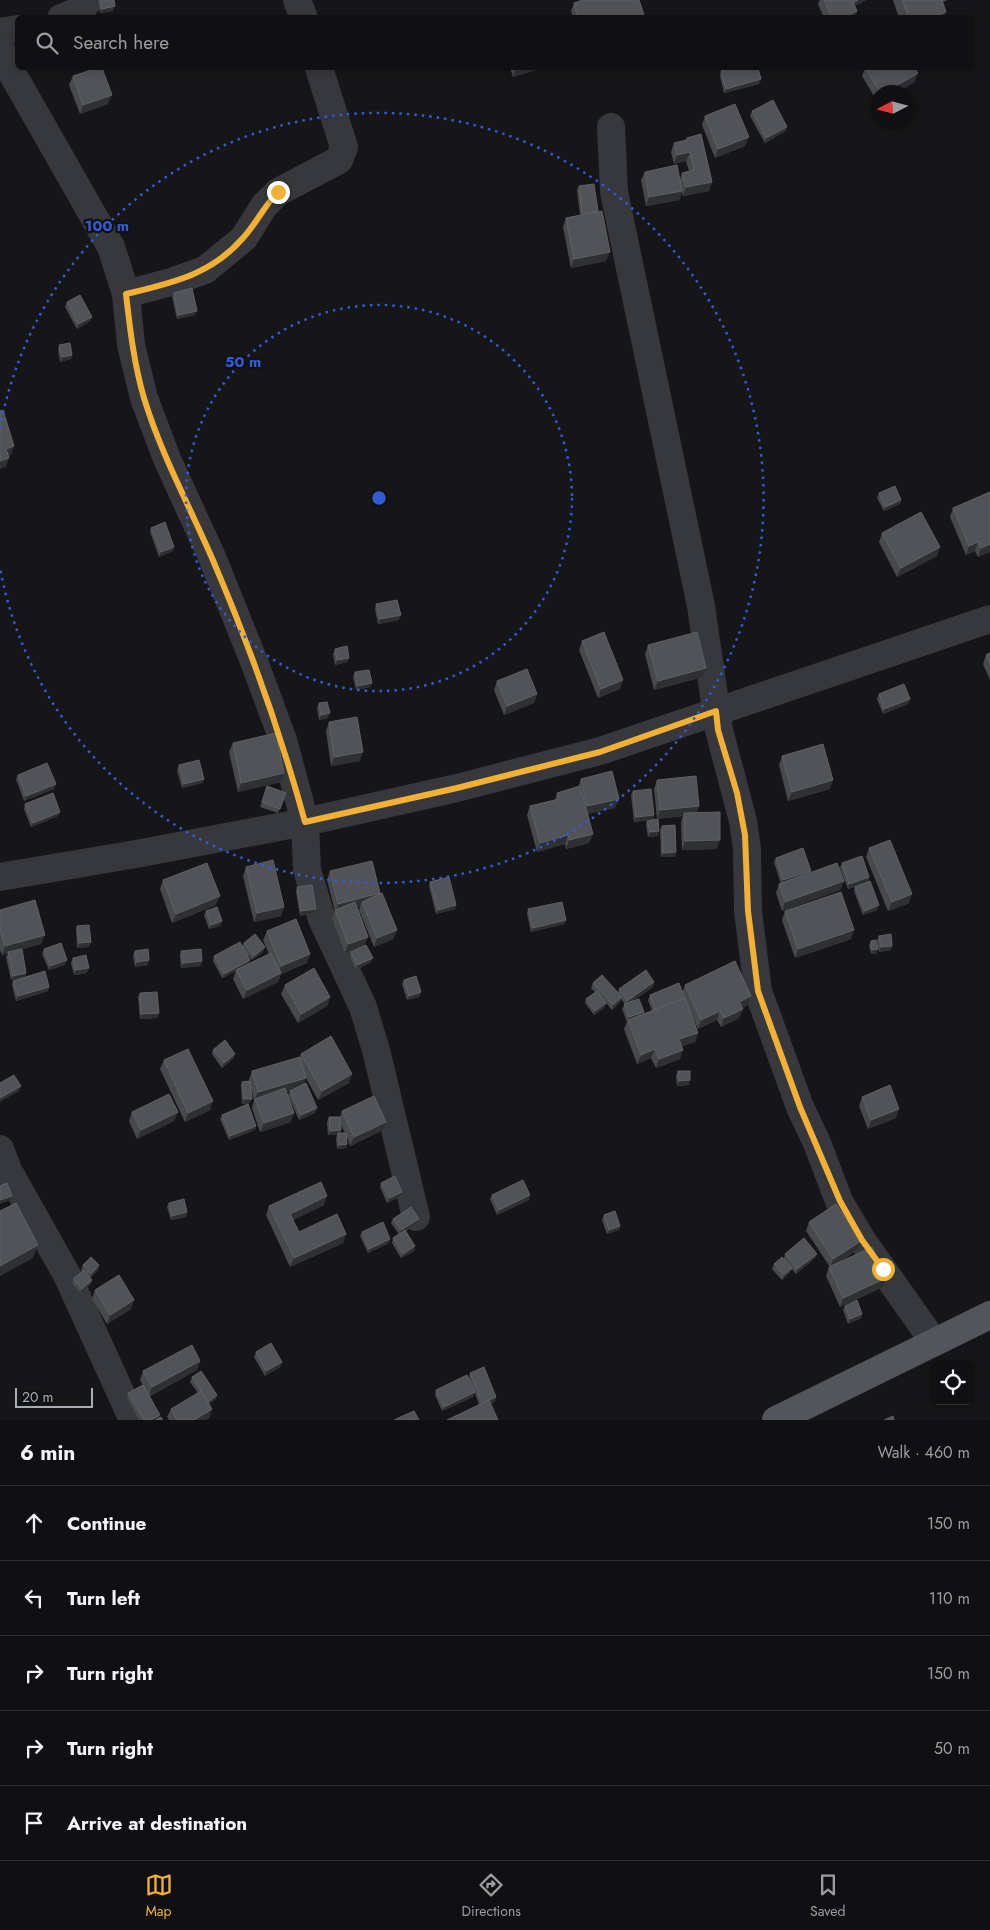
<!DOCTYPE html>
<meta charset="utf-8">
<style>
:root{--surface:#101012;--page:#19191b;--text:#f1f3f6;--muted:#9c9d9f;--line:#303032;--accent:#f2b134}
body{margin:0;font-family:Jost,sans-serif;background:var(--page);color:var(--text)}
.controls{position:absolute;right:15px;bottom:15px;display:grid;overflow:hidden;border-radius:8px;box-shadow:0 2px 8px #0003}
.controls button{width:45px;height:45px;display:grid;place-items:center;padding:0;border:0;border-bottom:1px solid var(--line);background:var(--surface);color:var(--text);font:25px sans-serif}
.compass{position:absolute;left:870px;top:85px;width:45px;height:45px;border-radius:50%;background:var(--surface);box-shadow:0 2px 8px #0003;rotate:264deg}
.scale{position:absolute;left:15px;bottom:12px;width:78px;box-sizing:border-box;padding-left:5px;border:2px solid #a8adb8;border-top:0;font-size:14px;line-height:18px;white-space:nowrap;color:#a8adb8;-webkit-text-stroke:4px #111113;paint-order:stroke}
.stop{position:absolute;width:15px;height:15px;margin:-11px;border:4px solid #f2b134;border-radius:50%;background:#fff}
.stop.end{background:#f2b134;border-color:#fff;box-shadow:0 1px 5px #0008}
.list{margin:0;padding:0;list-style:none}
h2{display:flex;justify-content:space-between;align-items:center;height:65px;margin:0;padding:0 20px;font-size:21px}
h2 small{font-size:16px;font-weight:400;color:var(--muted)}
.list li{display:grid;grid-template-columns:32px 1fr auto;gap:15px;align-items:center;box-sizing:border-box;height:75px;padding:0 20px;border-top:1px solid var(--line)}
.list b{display:block;font-size:19px;white-space:nowrap}
.list em{font-size:16px;font-style:normal;color:var(--muted)}
.icon{flex:none;width:28px;height:28px;fill:none;stroke:currentColor;stroke-width:2;stroke-linecap:round;stroke-linejoin:round}
.map{position:relative;flex:none;width:990px;height:1420px;overflow:hidden}
.search{position:absolute;background:var(--surface);box-shadow:0 2px 8px #0003;left:15px;right:15px;top:15px;height:55px;display:flex;align-items:center;gap:12px;box-sizing:border-box;padding:0 18px;border-radius:8px;color:var(--muted);font-size:19px}
.sheet{height:440px;background:var(--surface)}
nav{display:flex;justify-content:space-around;align-items:center;box-sizing:border-box;height:70px;border-top:1px solid var(--line);background:var(--surface);font-size:14px;color:var(--muted)}
nav a{display:grid;justify-items:center;gap:2px}
nav .on{color:var(--accent)}
.map>svg:first-child{display:block}
.lines{fill:none;stroke-linecap:round;stroke-linejoin:round}
.minor{stroke:#37383d;stroke-width:28}
.major{stroke:#53555c;stroke-width:28}
.wall{fill:#47494d;fill-rule:evenodd}
.shaded-wall{fill:#2f3033}
.building{fill:#525359;stroke:#5f6168}
.route{stroke:#f2b134;stroke-width:6}
.ring{fill:none;stroke:#325cd3;stroke-width:2.5;stroke-dasharray:2.5 5}
.centre{fill:#325cd3;stroke:#111113;stroke-width:2.5}
.ring-label{font-size:15px;text-anchor:middle;font-weight:bold;fill:#325cd3;stroke:#111113;stroke-width:4.5;stroke-linejoin:round;paint-order:stroke}
</style>
<div class="map">
<svg width="990" height="1420" viewBox="0 0 990 1420">
<rect width="100%" height="100%" fill="#161618"/>
<g class="lines">
<!-- minor -->
<g class="minor">
<polyline points="297,0 304,18"/>
<polyline points="61,18 81,10 89,0"/>
<polyline points="0,32 18,29"/>
<polyline points="0,47 8,66 111,247 126,294 131,345 144,398 167,459 212,557 255,664 283,740 305,822 307,870 322,919 363,1007 376,1050 416,1217"/>
<polyline points="611,127 614,192 701,606 719,730 743,821 747,849 748,911 758,991 800,1107 817,1143 839,1201 862,1240 934,1342"/>
<polyline points="126,294 171,282 205,270 244,238 264,206 278,192 339,160 344,147 319,68"/>
<polyline points="0,877 136,854 305,822 457,788 600,751 990,619"/>
<polyline points="0,1149 8,1170 67,1275 133,1420"/>
</g>
<!-- major -->
<polyline class="major" points="776,1420 990,1315"/>
</g>
<!-- wall -->
<g class="wall">
<polygon points="98,0 114,0 113,11 100,13"/>
<polygon points="820,0 866,0 854,6 857,11 855,18 824,18 818,4"/>
<polygon points="893,0 946,0 946,1 942,2 944,18 899,18"/>
<polygon points="574,3 644,15 643,18 573,18 571,11"/>
<polygon points="510,68 542,68 513,77"/>
<polygon points="865,68 918,73 914,82 898,92 878,92 878,103 862,76"/>
<polygon points="721,71 761,79 759,84 724,93 720,76"/>
<polygon points="73,76 108,104 80,114 69,85"/>
<polygon points="752,111 786,131 765,143 750,116"/>
<polygon points="705,116 745,146 715,158 702,125"/>
<polygon points="687,138 712,182 709,191 683,196 682,192 679,200 646,206 641,180 645,172 680,179 682,173 689,171 686,161 674,164 671,152 674,143 686,140"/>
<polygon points="579,186 597,212 606,261 571,268 563,227 566,218 580,215 577,190"/>
<polygon points="174,293 195,315 177,319 172,297"/>
<polygon points="67,302 92,317 90,321 77,329 65,307"/>
<polygon points="59,345 72,355 71,359 60,362 58,350"/>
<polygon points="990,492 990,552 978,557 975,551 966,555 950,517 953,508"/>
<polygon points="879,493 901,500 900,504 884,511 877,498"/>
<polygon points="151,528 173,551 159,557 150,532"/>
<polygon points="882,533 940,547 937,556 897,577 879,542"/>
<polygon points="376,604 399,620 378,624 375,609"/>
<polygon points="582,641 620,689 598,698 579,650"/>
<polygon points="648,645 703,677 654,690 645,654"/>
<polygon points="335,649 349,658 347,662 335,665 333,654"/>
<polygon points="990,653 990,680 983,664 986,655"/>
<polygon points="355,672 372,683 370,687 356,690 353,677"/>
<polygon points="497,681 537,694 534,703 504,715 494,690"/>
<polygon points="879,694 908,704 883,714 877,699"/>
<polygon points="319,703 328,718 319,720 317,708"/>
<polygon points="329,722 360,761 331,766 326,731"/>
<polygon points="233,743 281,782 238,792 229,752"/>
<polygon points="782,756 830,789 788,801 779,765"/>
<polygon points="179,765 204,779 202,783 182,788 177,770"/>
<polygon points="18,775 56,784 54,789 24,801 16,779"/>
<polygon points="581,779 615,808 587,814 593,834 589,843 566,849 565,844 537,852 527,815 530,806 555,800 557,793 578,787"/>
<polygon points="657,780 697,813 717,849 682,850 681,822 683,816 658,819 658,836 648,837 646,825 647,821 652,820 634,822 631,795 633,791 654,815 653,820 657,819 654,789"/>
<polygon points="267,786 286,793 278,813 260,807"/>
<polygon points="25,804 58,816 31,827 24,809"/>
<polygon points="662,826 676,852 675,857 661,857 660,831"/>
<polygon points="869,848 909,903 888,911 866,857"/>
<polygon points="776,858 811,871 811,873 844,881 840,890 782,911 776,893 779,884 781,884 774,862"/>
<polygon points="842,863 869,877 868,882 877,910 863,915 854,891 855,887 863,884 848,889 840,868"/>
<polygon points="246,867 284,907 281,916 254,922 243,876"/>
<polygon points="330,871 380,893 397,930 393,939 374,947 359,910 360,906 357,907 368,937 364,945 371,962 356,970 350,957 351,952 360,948 345,953 332,918 335,911 327,880"/>
<polygon points="163,880 216,905 172,923 160,889"/>
<polygon points="430,882 456,905 455,909 436,914 429,886"/>
<polygon points="297,887 316,909 314,913 300,916 296,892"/>
<polygon points="528,909 566,920 564,924 531,932 527,914"/>
<polygon points="0,910 41,944 22,949 26,973 25,977 49,987 48,991 16,1001 12,985 13,981 22,978 11,980 6,957 8,953 2,955 0,950"/>
<polygon points="206,911 222,921 220,926 209,929 204,915"/>
<polygon points="785,911 851,939 795,958 782,920"/>
<polygon points="77,926 91,942 89,947 77,948 76,930"/>
<polygon points="267,931 307,963 281,974 278,982 243,999 233,979 236,971 222,978 213,961 214,956 242,946 244,943 263,952 252,960 244,950 248,964 269,954 263,940"/>
<polygon points="879,936 892,946 891,950 879,952 877,940"/>
<polygon points="871,941 878,949 876,954 871,954 869,945"/>
<polygon points="44,949 65,965 49,970 42,954"/>
<polygon points="135,951 148,965 135,967 133,955"/>
<polygon points="181,951 201,966 181,968 180,956"/>
<polygon points="73,958 87,973 74,975 71,963"/>
<polygon points="404,980 421,992 419,997 407,1000 402,984"/>
<polygon points="654,982 653,987 632,1001 644,1012 644,1014 652,1011 648,1000 650,995 682,993 685,985 748,1005 742,1008 739,1018 721,1027 717,1020 698,1029 691,1013 698,1033 695,1042 682,1046 680,1059 656,1068 651,1058 637,1064 624,1029 627,1022 622,1009 625,1004 621,999 620,1002 612,1010 606,1003 604,1008 594,1015 585,1003 586,999 595,992 591,988 593,983 618,993 619,989"/>
<polygon points="285,985 330,997 327,1006 298,1023 281,994"/>
<polygon points="140,993 159,1013 157,1018 140,1019 138,997"/>
<polygon points="213,1050 233,1059 222,1068 212,1054"/>
<polygon points="301,1054 349,1083 318,1100 305,1076 306,1078 303,1085 315,1113 299,1120 288,1095 290,1091 286,1092 291,1122 260,1132 252,1108 254,1100 251,1088 250,1103 242,1104 241,1086 242,1082 249,1081 249,1080 252,1071 300,1057"/>
<polygon points="164,1060 210,1110 185,1122 160,1069"/>
<polygon points="678,1071 689,1085 677,1086 676,1076"/>
<polygon points="862,1097 896,1118 868,1129 859,1106"/>
<path d="M342 1111 383 1130 350 1146 347 1137 346 1148 337 1149 336 1138 337 1135H328L327 1122 329 1117H340ZM340 1123 345 1133H340L341 1130Z"/>
<polygon points="132,1112 178,1112 174,1121 137,1139 129,1121"/>
<polygon points="222,1115 256,1126 255,1130 229,1140 220,1119"/>
<polygon points="381,1183 401,1196 387,1203 380,1187"/>
<polygon points="492,1195 529,1200 497,1215 490,1199"/>
<polygon points="169,1203 187,1212 186,1217 171,1220 167,1207"/>
<polygon points="324,1205 293,1220 299,1232 346,1234 343,1243 290,1267 266,1215 269,1206"/>
<polygon points="604,1215 620,1226 619,1230 607,1234 602,1220"/>
<polygon points="393,1219 417,1223 406,1231 415,1246 414,1251 401,1258 392,1243 393,1238 399,1234 391,1223"/>
<polygon points="809,1222 857,1250 835,1265 883,1287 840,1307 826,1276 829,1267 830,1267 806,1231"/>
<polygon points="362,1232 389,1243 368,1253 360,1236"/>
<polygon points="785,1254 815,1258 796,1274 792,1269 790,1272 782,1280 772,1269 774,1264 784,1258"/>
<polygon points="83,1265 99,1265 98,1270 90,1278 92,1280 90,1285 80,1293 72,1283 73,1279 82,1271 81,1270"/>
<polygon points="95,1290 131,1309 107,1324 92,1299"/>
<polygon points="845,1306 862,1314 861,1318 848,1324 843,1310"/>
<polygon points="256,1352 282,1362 280,1367 265,1376 254,1357"/>
<polygon points="200,1361 197,1370 150,1396 159,1418 163,1420 139,1420 127,1398 128,1393 143,1385 140,1380 143,1371"/>
<polygon points="470,1373 495,1402 479,1405 475,1393 473,1397 442,1411 435,1395 436,1390 472,1386 469,1378"/>
<polygon points="192,1377 217,1395 216,1399 209,1404 212,1409 209,1418 206,1420 169,1420 167,1417 171,1409 198,1393 190,1382"/>
</g>
<!-- shaded-wall -->
<g class="shaded-wall">
<polygon points="858,0 866,0 851,8 852,3"/>
<polygon points="115,6 113,11 100,13 102,9"/>
<polygon points="857,11 855,18 844,18"/>
<polygon points="946,12 944,18 931,18"/>
<polygon points="516,68 542,68 513,77"/>
<polygon points="918,73 914,82 898,92 886,92"/>
<polygon points="761,79 759,84 724,93 726,89"/>
<polygon points="112,95 108,104 80,114 83,105"/>
<polygon points="787,127 786,131 765,143 766,138"/>
<polygon points="749,137 745,146 715,158 718,149"/>
<polygon points="690,152 686,161 674,164 677,155"/>
<polygon points="712,182 709,191 683,196 686,187"/>
<polygon points="682,191 679,200 646,206 649,197"/>
<polygon points="610,252 606,261 571,268 574,259"/>
<polygon points="197,311 195,315 177,319 178,315"/>
<polygon points="92,317 90,321 77,329 78,324"/>
<polygon points="72,355 71,359 60,362 62,357"/>
<polygon points="14,446 11,455 3,458 6,449"/>
<polygon points="9,458 6,467 0,469 0,461"/>
<polygon points="901,500 900,504 884,511 885,507"/>
<polygon points="978,542 975,551 966,555 969,546"/>
<polygon points="990,544 990,552 978,557 981,548"/>
<polygon points="174,547 173,551 159,557 161,552"/>
<polygon points="940,547 937,556 897,577 901,568"/>
<polygon points="401,615 399,620 378,624 380,619"/>
<polygon points="349,658 347,662 335,665 337,660"/>
<polygon points="706,668 703,677 654,690 658,681"/>
<polygon points="623,680 620,689 598,698 601,689"/>
<polygon points="372,683 370,687 356,690 357,686"/>
<polygon points="537,694 534,703 504,715 507,706"/>
<polygon points="910,699 908,704 883,714 884,709"/>
<polygon points="330,713 328,718 319,720 321,715"/>
<polygon points="363,752 360,761 331,766 334,757"/>
<polygon points="284,773 281,782 238,792 241,783"/>
<polygon points="204,779 202,783 182,788 184,784"/>
<polygon points="833,780 830,789 788,801 792,792"/>
<polygon points="56,784 54,789 24,801 26,796"/>
<polygon points="619,799 615,808 584,815 587,806"/>
<polygon points="699,806 696,815 684,813 683,816 657,819 660,810"/>
<polygon points="60,812 58,816 31,827 33,823"/>
<polygon points="654,815 653,820 634,822 636,817"/>
<polygon points="659,831 658,836 648,837 650,832"/>
<polygon points="593,834 589,843 566,849 569,840"/>
<polygon points="568,835 565,844 537,852 540,843"/>
<polygon points="720,840 717,849 682,850 685,841"/>
<polygon points="676,852 675,857 661,857 663,853"/>
<polygon points="811,871 810,876 781,885 783,880"/>
<polygon points="869,877 868,882 848,889 849,884"/>
<polygon points="844,881 840,890 782,911 785,902"/>
<polygon points="380,893 362,902 360,906 336,912 336,910 338,904"/>
<polygon points="912,894 909,903 888,911 892,902"/>
<polygon points="220,896 216,905 172,923 176,914"/>
<polygon points="456,905 455,909 436,914 438,910"/>
<polygon points="879,905 877,910 863,915 865,911"/>
<polygon points="284,907 281,916 254,922 257,913"/>
<polygon points="316,909 314,913 300,916 301,911"/>
<polygon points="566,920 564,924 531,932 533,928"/>
<polygon points="222,921 220,926 209,929 211,925"/>
<polygon points="397,930 393,939 374,947 377,938"/>
<polygon points="854,930 851,939 795,958 798,949"/>
<polygon points="45,935 41,944 2,955 5,946"/>
<polygon points="368,937 364,946 345,953 348,944"/>
<polygon points="91,942 89,947 77,948 79,943"/>
<polygon points="892,946 891,950 879,952 881,947"/>
<polygon points="265,947 263,952 252,960 254,956"/>
<polygon points="878,949 876,954 871,954 872,950"/>
<polygon points="310,954 307,963 281,974 278,982 243,999 247,990 278,974 281,966"/>
<polygon points="373,958 371,962 356,970 357,965"/>
<polygon points="67,960 65,965 49,970 50,966"/>
<polygon points="149,960 148,965 135,967 137,962"/>
<polygon points="250,960 248,965 222,978 224,974"/>
<polygon points="202,961 201,966 181,968 183,963"/>
<polygon points="89,968 87,973 74,975 75,970"/>
<polygon points="26,973 25,978 11,980 13,976"/>
<polygon points="654,982 653,987 626,1006 627,1001"/>
<polygon points="49,987 48,991 16,1001 18,996"/>
<polygon points="421,992 419,997 407,1000 409,996"/>
<polygon points="751,996 748,1005 736,1011 739,1002"/>
<polygon points="330,997 327,1006 298,1023 301,1014"/>
<polygon points="622,997 620,1002 612,1010 613,1005"/>
<polygon points="606,1003 604,1008 594,1015 595,1011"/>
<polygon points="743,1009 739,1018 721,1027 724,1018"/>
<polygon points="720,1011 717,1020 698,1029 701,1020"/>
<polygon points="644,1012 643,1016 628,1020 629,1017"/>
<polygon points="159,1013 157,1018 140,1019 141,1014"/>
<polygon points="698,1033 695,1042 676,1048 679,1039"/>
<polygon points="655,1049 651,1058 637,1064 641,1055"/>
<polygon points="683,1050 680,1059 656,1068 659,1059"/>
<polygon points="235,1054 233,1059 222,1068 224,1063"/>
<polygon points="352,1074 349,1083 318,1100 322,1091"/>
<polygon points="306,1078 302,1087 256,1101 255,1099 258,1092"/>
<polygon points="690,1080 689,1085 677,1086 679,1081"/>
<polygon points="21,1086 19,1091 0,1102 0,1098"/>
<polygon points="244,1099 252,1099 250,1103 242,1104"/>
<polygon points="213,1101 210,1110 185,1122 188,1113"/>
<polygon points="317,1108 315,1113 299,1120 301,1115"/>
<polygon points="899,1109 896,1118 868,1129 871,1120"/>
<polygon points="178,1112 174,1121 137,1139 141,1130"/>
<polygon points="294,1113 291,1122 260,1132 264,1123"/>
<polygon points="386,1122 383,1130 350,1146 354,1137"/>
<polygon points="256,1126 255,1130 229,1140 230,1136"/>
<polygon points="341,1130 339,1135 328,1135 330,1131"/>
<polygon points="347,1144 346,1148 337,1149 339,1145"/>
<polygon points="402,1192 401,1196 387,1203 389,1198"/>
<polygon points="530,1195 529,1200 497,1215 499,1210"/>
<polygon points="12,1196 11,1200 0,1204 0,1200"/>
<polygon points="327,1196 324,1205 287,1223 290,1214"/>
<polygon points="187,1212 186,1217 171,1220 172,1216"/>
<polygon points="419,1219 417,1223 399,1235 401,1230"/>
<polygon points="620,1226 619,1230 607,1234 609,1230"/>
<polygon points="346,1234 343,1243 290,1267 294,1258"/>
<polygon points="390,1239 389,1243 368,1253 369,1249"/>
<polygon points="861,1241 857,1250 830,1268 833,1259"/>
<polygon points="38,1245 33,1258 0,1276 0,1266"/>
<polygon points="415,1246 414,1251 401,1258 403,1254"/>
<polygon points="817,1254 815,1258 796,1274 797,1269"/>
<polygon points="99,1265 98,1270 89,1278 91,1274"/>
<polygon points="792,1268 790,1272 782,1280 784,1275"/>
<polygon points="886,1278 883,1287 840,1307 843,1298"/>
<polygon points="92,1280 90,1285 80,1293 82,1289"/>
<polygon points="134,1300 131,1309 107,1324 110,1315"/>
<polygon points="862,1314 861,1318 848,1324 850,1319"/>
<polygon points="200,1361 197,1370 149,1396 152,1387"/>
<polygon points="282,1362 280,1367 265,1376 266,1371"/>
<polygon points="475,1392 473,1397 442,1411 444,1407"/>
<polygon points="217,1395 216,1399 206,1406 208,1402"/>
<polygon points="496,1397 495,1402 480,1407 482,1403"/>
<polygon points="212,1409 209,1418 206,1420 194,1420"/>
<polygon points="160,1415 159,1420 151,1420"/>
</g>
<!-- building -->
<g class="building">
<polygon points="100,0 114,0 115,6 102,9"/>
<polygon points="583,0 639,0 644,15 637,18 578,18 574,3"/>
<polygon points="824,0 852,0 857,11 844,18 832,18"/>
<polygon points="852,0 858,0 853,3"/>
<polygon points="902,0 942,0 946,12 931,18 909,18"/>
<polygon points="97,68 102,68 112,95 83,105 73,76"/>
<polygon points="734,68 758,68 761,79 726,89 721,71"/>
<polygon points="865,68 914,68 918,73 886,92 880,92"/>
<polygon points="773,100 787,127 766,138 752,111"/>
<polygon points="735,104 749,137 718,149 705,116"/>
<polygon points="701,134 712,182 686,187 682,173 694,170 690,152 677,155 674,143 687,140 687,138"/>
<polygon points="677,165 682,191 649,197 645,172"/>
<polygon points="594,184 598,211 582,213 579,186"/>
<polygon points="602,211 610,252 574,259 566,218"/>
<polygon points="192,288 197,311 178,315 174,293"/>
<polygon points="80,295 92,317 78,324 67,302"/>
<polygon points="70,343 72,355 62,357 59,345"/>
<polygon points="3,410 14,446 6,449 9,458 0,461 0,411"/>
<polygon points="895,486 901,500 885,507 879,493"/>
<polygon points="990,492 990,544 981,548 978,542 969,546 953,508"/>
<polygon points="921,512 940,547 901,568 882,533"/>
<polygon points="165,522 174,547 161,552 151,528"/>
<polygon points="397,600 401,615 380,619 376,604"/>
<polygon points="604,632 623,680 601,689 582,641"/>
<polygon points="697,632 706,668 658,681 648,645"/>
<polygon points="347,646 349,658 337,660 335,649"/>
<polygon points="990,653 990,664 986,655"/>
<polygon points="527,669 537,694 507,706 497,681"/>
<polygon points="369,670 372,683 357,686 355,672"/>
<polygon points="904,684 910,699 884,709 879,694"/>
<polygon points="327,702 330,713 321,715 319,703"/>
<polygon points="357,717 363,752 334,757 329,722"/>
<polygon points="276,733 284,773 241,783 233,743"/>
<polygon points="823,744 833,780 792,792 782,756"/>
<polygon points="199,760 204,779 184,784 179,765"/>
<polygon points="47,763 56,784 26,796 18,775"/>
<polygon points="612,771 619,799 587,806 581,779"/>
<polygon points="696,776 699,806 660,810 657,780"/>
<polygon points="267,786 286,793 280,809 262,802"/>
<polygon points="580,786 593,834 569,840 568,835 540,843 530,806 559,799 557,793"/>
<polygon points="651,789 654,815 636,817 633,791"/>
<polygon points="53,793 60,812 33,823 25,804"/>
<polygon points="720,812 720,840 685,841 684,813"/>
<polygon points="658,819 659,831 650,832 647,821"/>
<polygon points="675,825 676,852 663,853 662,826"/>
<polygon points="890,840 912,894 892,902 869,848"/>
<polygon points="803,848 811,871 783,880 776,858"/>
<polygon points="862,856 869,877 849,884 842,863"/>
<polygon points="273,860 284,907 257,913 246,867"/>
<polygon points="372,861 380,893 338,904 330,871"/>
<polygon points="207,863 220,896 176,914 163,880"/>
<polygon points="837,863 844,881 785,902 779,884"/>
<polygon points="449,877 456,905 438,910 430,882"/>
<polygon points="870,881 879,905 865,911 855,887"/>
<polygon points="312,885 316,909 301,911 297,887"/>
<polygon points="841,892 854,930 798,949 785,911"/>
<polygon points="382,893 397,930 377,938 362,902"/>
<polygon points="35,900 45,935 5,946 0,929 0,910"/>
<polygon points="355,902 368,937 348,944 335,910"/>
<polygon points="562,902 566,920 533,928 528,909"/>
<polygon points="217,907 222,921 211,925 206,911"/>
<polygon points="296,919 310,954 281,966 267,931"/>
<polygon points="89,925 91,942 79,943 77,926"/>
<polygon points="255,934 265,947 254,956 244,943"/>
<polygon points="891,934 892,946 881,947 879,936"/>
<polygon points="876,940 878,949 872,950 871,941"/>
<polygon points="240,942 250,960 224,974 214,956"/>
<polygon points="61,943 67,960 50,966 44,949"/>
<polygon points="366,945 373,958 357,965 351,952"/>
<polygon points="22,949 26,973 13,976 8,952"/>
<polygon points="148,949 149,960 137,962 135,951"/>
<polygon points="201,949 202,961 183,963 181,951"/>
<polygon points="271,953 281,973 247,990 236,970"/>
<polygon points="86,955 89,968 75,970 73,958"/>
<polygon points="735,961 751,996 739,1002 743,1009 724,1018 720,1011 701,1020 685,985"/>
<polygon points="314,968 330,997 301,1014 285,985"/>
<polygon points="646,970 654,982 627,1001 619,989"/>
<polygon points="45,971 49,987 18,996 13,981"/>
<polygon points="602,975 622,997 613,1005 593,983"/>
<polygon points="416,976 421,992 409,996 404,980"/>
<polygon points="679,983 685,999 655,1010 650,995"/>
<polygon points="597,991 606,1003 595,1011 586,999"/>
<polygon points="157,992 159,1013 141,1014 140,993"/>
<polygon points="685,998 698,1033 679,1039 683,1050 659,1059 655,1049 641,1055 628,1020"/>
<polygon points="639,999 644,1012 629,1017 624,1004"/>
<polygon points="331,1036 352,1074 322,1091 301,1054"/>
<polygon points="225,1040 235,1054 224,1063 213,1050"/>
<polygon points="188,1049 213,1101 188,1113 164,1060"/>
<polygon points="300,1057 306,1078 258,1092 252,1071"/>
<polygon points="678,1071 690,1071 690,1080 679,1081"/>
<polygon points="14,1075 21,1086 0,1098 0,1083"/>
<polygon points="250,1081 252,1099 244,1099 242,1082"/>
<polygon points="306,1083 317,1108 301,1115 290,1091"/>
<polygon points="890,1085 899,1109 871,1120 862,1097"/>
<polygon points="285,1088 294,1113 264,1123 255,1099"/>
<polygon points="169,1094 178,1112 141,1130 132,1112"/>
<polygon points="374,1096 386,1122 354,1137 342,1111"/>
<polygon points="248,1104 256,1126 230,1136 222,1115"/>
<polygon points="329,1117 340,1117 341,1130 330,1131"/>
<polygon points="338,1133 346,1133 347,1144 339,1145"/>
<polygon points="395,1176 402,1192 389,1198 381,1183"/>
<polygon points="523,1180 530,1195 499,1210 492,1195"/>
<polygon points="321,1182 327,1196 290,1214 299,1232 337,1214 346,1234 294,1258 269,1206"/>
<polygon points="7,1183 12,1196 0,1200 0,1186"/>
<polygon points="184,1199 187,1212 172,1216 169,1203"/>
<polygon points="16,1203 38,1245 0,1266 0,1211"/>
<polygon points="836,1204 861,1241 833,1259 809,1222"/>
<polygon points="411,1207 419,1219 401,1230 393,1219"/>
<polygon points="615,1211 620,1226 609,1230 604,1215"/>
<polygon points="383,1222 390,1239 369,1249 362,1232"/>
<polygon points="405,1230 415,1246 403,1254 393,1238"/>
<polygon points="804,1238 817,1254 797,1269 785,1254"/>
<polygon points="872,1247 886,1278 843,1298 829,1267"/>
<polygon points="91,1257 99,1265 91,1274 83,1265"/>
<polygon points="782,1257 792,1268 784,1275 774,1264"/>
<polygon points="84,1270 92,1280 82,1289 73,1279"/>
<polygon points="119,1275 134,1300 110,1315 95,1290"/>
<polygon points="857,1300 862,1314 850,1319 845,1306"/>
<polygon points="271,1343 282,1362 266,1371 256,1352"/>
<polygon points="192,1345 200,1361 152,1387 143,1371"/>
<polygon points="484,1367 496,1397 482,1403 470,1373"/>
<polygon points="201,1371 217,1395 208,1402 192,1377"/>
<polygon points="467,1375 475,1392 444,1407 436,1390"/>
<polygon points="143,1385 160,1415 151,1420 144,1420 128,1393"/>
<polygon points="201,1391 212,1409 194,1420 177,1420 171,1409"/>
<polygon points="489,1400 498,1420 447,1420"/>
<polygon points="414,1411 419,1420 394,1420"/>
<polygon points="893,1416 894,1420 884,1420"/>
<polygon points="161,1417 163,1420 156,1420"/>
</g>
<g class="lines">
<!-- route -->
<path class="route" d="M278 192C264 206 256 224 243 238 211 275 171 283 126 294 130 329 134 364 144 398 161 454 189 505 212 558 249 644 280 731 305 822L457 788 600 752 716 711 718 730 737 793 745 835 748 911 758 991 800 1107 840 1201 862 1240 883 1269"/>
</g>
<!-- distance rings -->
<g class="ring">
<circle cx="379" cy="498" r="193"/>
<path d="M0 428A385 385 0 1 1 0 568"/>
</g>
<circle cx="379" cy="498" r="8" class="centre"/>
<g class="ring-label">
<text x="107" y="231">100 m</text>
<text x="243" y="367">50 m</text>
</g>
</svg>
<div class="controls">
<button><svg class="icon" aria-label="locate" viewBox="0 0 24 24"><circle cx="12" cy="12" r="6"/><path d="M12 2v4M12 18v4M2 12h4M18 12h4"/></svg></button>
</div>
<svg class="compass" viewBox="-18 -18 36 36"><path d="M0-13l5 13h-10z" fill="#e53935"/><path d="M0 13l5-13h-10z" fill="#9c9d9f"/></svg>
<div class="scale">20 m</div>
<div class="stop" style="left:883px;top:1269px"></div>
<div class="stop end" style="left:278px;top:192px"></div>
<div class="search"><svg class="icon" aria-label="search" viewBox="0 0 24 24"><circle cx="10" cy="10" r="6"/><path d="M15 15l6 6"/></svg>Search here</div>
</div>
<section class="sheet">
<h2>6 min<small>Walk · 460 m</small></h2>
<ul class="list">
<li><svg class="icon" aria-label="ahead" viewBox="0 0 24 24"><path d="M12 20V5M6 11l6-6 6 6"/></svg><div><b>Continue</b></div><em>150 m</em></li>
<li><svg class="icon" aria-label="left" viewBox="0 0 24 24"><path d="M17 20v-9H6M10 6l-5 5 5 5"/></svg><div><b>Turn left</b></div><em>110 m</em></li>
<li><svg class="icon" aria-label="right" viewBox="0 0 24 24"><path d="M7 20v-9h11M14 6l5 5-5 5"/></svg><div><b>Turn right</b></div><em>150 m</em></li>
<li><svg class="icon" aria-label="right" viewBox="0 0 24 24"><path d="M7 20v-9h11M14 6l5 5-5 5"/></svg><div><b>Turn right</b></div><em>50 m</em></li>
<li><svg class="icon" aria-label="arrive" viewBox="0 0 24 24"><path d="M6 21V4h12l-3 4 3 4H6"/></svg><div><b>Arrive at destination</b></div></li>
</ul>
</section>
<nav>
<a class="on"><svg class="icon" aria-label="map" viewBox="0 0 24 24"><path d="M3 6l6-2 6 2 6-2v14l-6 2-6-2-6 2zM9 4v14M15 6v14"/></svg>Map</a>
<a><svg class="icon" aria-label="directions" viewBox="0 0 24 24"><path d="M12 3l9 9-9 9-9-9zM9 14v-3h6M13 9l2 2-2 2"/></svg>Directions</a>
<a><svg class="icon" aria-label="saved" viewBox="0 0 24 24"><path d="M7 4h10v16l-5-4-5 4z"/></svg>Saved</a>
</nav>
